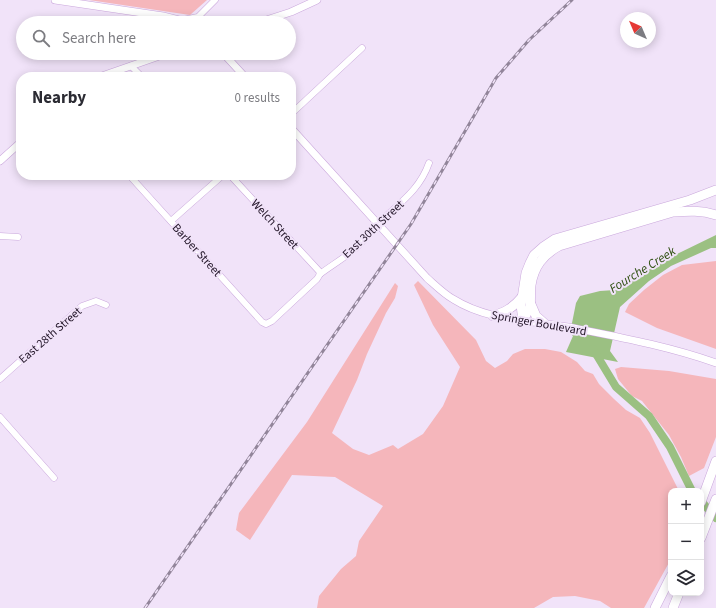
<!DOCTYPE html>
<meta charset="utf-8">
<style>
:root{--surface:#fff;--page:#f7f7f7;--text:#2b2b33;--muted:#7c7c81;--line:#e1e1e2}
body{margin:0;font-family:"Source Sans 3",sans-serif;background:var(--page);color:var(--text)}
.controls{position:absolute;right:12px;bottom:12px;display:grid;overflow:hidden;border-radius:8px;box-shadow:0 2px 10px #0003}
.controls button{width:36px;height:36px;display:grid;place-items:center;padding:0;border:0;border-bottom:1px solid var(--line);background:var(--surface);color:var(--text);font:20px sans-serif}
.compass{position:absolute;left:620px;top:12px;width:36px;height:36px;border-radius:50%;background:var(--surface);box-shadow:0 2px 10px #0003;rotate:316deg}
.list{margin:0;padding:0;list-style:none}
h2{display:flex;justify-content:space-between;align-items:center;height:52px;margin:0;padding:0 16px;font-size:17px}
h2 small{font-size:13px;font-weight:400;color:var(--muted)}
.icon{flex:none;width:22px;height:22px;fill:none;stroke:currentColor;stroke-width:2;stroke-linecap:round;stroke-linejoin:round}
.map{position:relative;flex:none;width:716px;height:608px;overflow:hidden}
.search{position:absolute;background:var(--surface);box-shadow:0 2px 10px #0003;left:16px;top:16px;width:280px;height:44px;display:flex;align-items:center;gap:10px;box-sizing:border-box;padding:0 14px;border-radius:22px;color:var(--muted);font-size:15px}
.panel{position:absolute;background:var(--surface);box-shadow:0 2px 10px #0003;left:16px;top:72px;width:280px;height:108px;border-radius:16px}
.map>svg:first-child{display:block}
.green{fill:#f5b6bb}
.water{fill:#9bc082}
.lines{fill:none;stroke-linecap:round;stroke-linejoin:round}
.river{stroke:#9bc082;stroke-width:8}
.minor-casing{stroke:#caa8dc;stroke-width:7}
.major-casing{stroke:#caa8dc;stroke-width:8}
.highway-casing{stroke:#caa8dc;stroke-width:10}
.minor{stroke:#fff;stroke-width:6}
.major{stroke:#fff;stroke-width:7}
.highway{stroke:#fff;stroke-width:9}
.rail-casing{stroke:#92859a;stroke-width:3}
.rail{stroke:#f1e3f9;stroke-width:1.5;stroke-dasharray:4.5;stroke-linecap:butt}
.labels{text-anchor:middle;stroke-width:4;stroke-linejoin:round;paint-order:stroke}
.street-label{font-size:12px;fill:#211427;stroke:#f1e3f9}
.water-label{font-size:13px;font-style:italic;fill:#2d4e0e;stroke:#f1e3f9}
</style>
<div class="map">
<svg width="716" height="608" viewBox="0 0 716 608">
<rect width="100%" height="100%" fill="#f1e3f9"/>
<!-- green -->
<g class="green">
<polygon points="89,0 207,0 190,15"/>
<polygon points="716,261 716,349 657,328 625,312 629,304 644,290 663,275 682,265"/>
<polygon points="418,281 476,340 486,361 495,368 507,361 513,354 525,349 545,349 561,352 577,362 585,371 593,374 599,384 614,399 626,410 640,418 650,433 679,491 671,491 671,559 644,608 611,608 600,601 575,596 553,597 534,608 317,608 319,596 341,569 356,556 359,541 383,506 335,477 292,475 250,540 236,530 239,513 307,422 395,283 398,286 395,298 386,313 367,354 357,380 332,433 353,449 369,455 393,445 398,449 423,434 443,406 460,367 433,325 414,285"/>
<polygon points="621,367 669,371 716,379 716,437 704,468 689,476 681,457 669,435 642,401 632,396 618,379 615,369"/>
</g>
<!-- water -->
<polygon class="water" points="716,235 716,248 711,248 671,266 649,281 620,307 610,351 618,362 566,352 573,336 570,333 576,303 580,296 600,291 615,290 627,285 667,257 677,254"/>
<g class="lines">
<!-- river -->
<g class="river">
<polyline points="593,349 616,387 649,416 670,447 692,491"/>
<polyline points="701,501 716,518"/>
</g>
<!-- minor casing -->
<g class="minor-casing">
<g id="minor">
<polyline points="183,20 198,17 215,0"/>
<polyline points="131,66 142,77"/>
<polyline points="291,114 362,48"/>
<path d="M129 175 262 322 266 324 272 321 317 279 320 274C332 265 346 257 357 247 366 238 374 228 382 220 401 202 420 189 429 163"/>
<polyline points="230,175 319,271 320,274"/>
<polyline points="171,221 223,175"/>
<polyline points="0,236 18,237"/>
<polyline points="0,379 82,306 96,301 106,305"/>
<polyline points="0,417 54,478"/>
</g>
</g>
<!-- major casing -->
<g class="major-casing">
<g id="major">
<polyline points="55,0 163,16 191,23"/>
<polyline points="257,23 291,12 317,0"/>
<polyline points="223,53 245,77"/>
<polyline points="99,77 168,53"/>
<path d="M291 128 427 278C435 285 444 294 453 299 488 321 529 320 568 327 618 337 668 346 716 363"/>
<polyline points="0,161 21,142"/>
</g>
</g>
<!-- highway casing -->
<g class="highway-casing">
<g id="highway">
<polyline points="530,302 536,316 544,323"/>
<path d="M493 316C505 312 513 308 522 297"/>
<polyline points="523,321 521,305 526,273 530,263 534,255 543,247 555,239 690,200 716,190"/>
<path d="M523 321C525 316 528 311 530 307 531 300 530 292 531 285 534 266 543 255 559 246L673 212C688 211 701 210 716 215"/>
<polyline points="701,502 716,461"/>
<polyline points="701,538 716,499"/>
<polyline points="655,608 671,576"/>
<polyline points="673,608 679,593"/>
</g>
</g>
<!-- minor -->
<use href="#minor" class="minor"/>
<!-- major -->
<use href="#major" class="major"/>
<!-- highway -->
<use href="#highway" class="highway"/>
<!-- rail casing -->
<g class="rail-casing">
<polyline id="rail" points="145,608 411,224 496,78 529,40 572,0"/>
</g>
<!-- rail -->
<use href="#rail" class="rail"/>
</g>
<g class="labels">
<!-- street labels -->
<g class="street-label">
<text transform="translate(275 224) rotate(47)" y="4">Welch Street</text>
<text transform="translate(373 229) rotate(-43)" y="4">East 30th Street</text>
<text transform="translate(197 250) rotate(48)" y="4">Barber Street</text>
<text transform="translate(539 323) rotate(10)" y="4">Springer Boulevard</text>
<text transform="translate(50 335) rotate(-41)" y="4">East 28th Street</text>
</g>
<!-- water labels -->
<g class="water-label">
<text transform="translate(642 269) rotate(-32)" y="5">Fourche Creek</text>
</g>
</g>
</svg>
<div class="controls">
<button>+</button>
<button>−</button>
<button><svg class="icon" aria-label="layers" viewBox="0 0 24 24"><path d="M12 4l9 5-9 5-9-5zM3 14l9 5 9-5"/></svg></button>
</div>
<svg class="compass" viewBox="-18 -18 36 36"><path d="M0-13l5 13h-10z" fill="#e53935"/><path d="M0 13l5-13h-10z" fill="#7c7c81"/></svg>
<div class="search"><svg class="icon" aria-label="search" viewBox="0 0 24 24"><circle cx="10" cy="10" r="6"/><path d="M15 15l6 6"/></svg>Search here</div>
<section class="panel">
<h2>Nearby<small>0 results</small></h2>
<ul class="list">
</ul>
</section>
</div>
